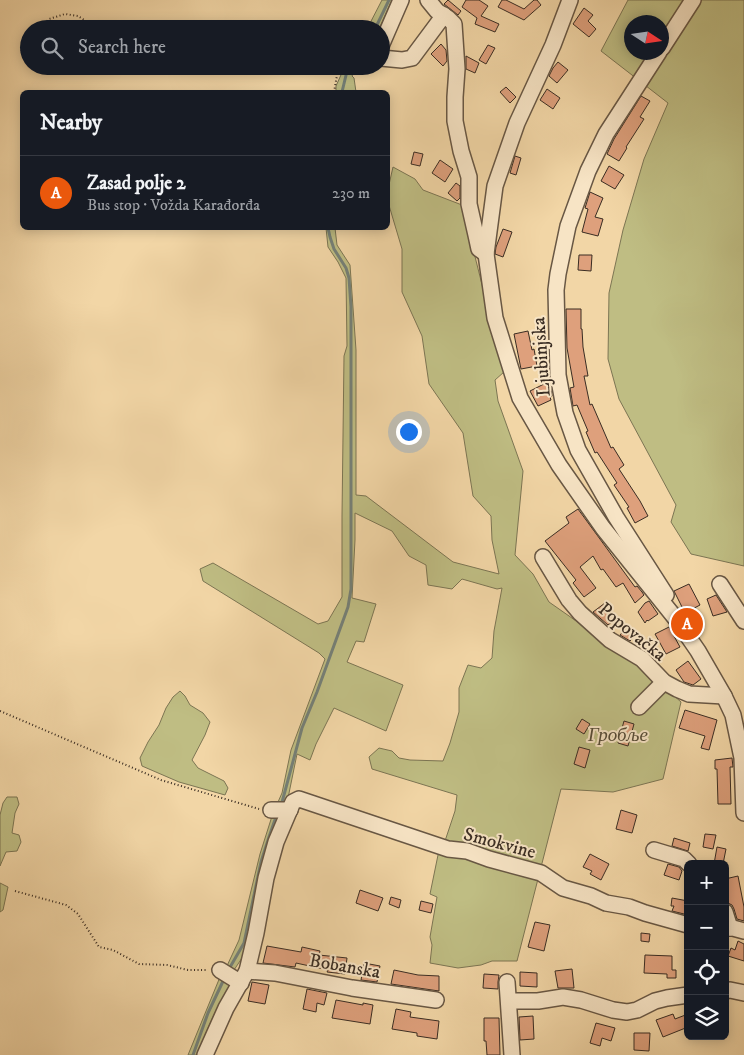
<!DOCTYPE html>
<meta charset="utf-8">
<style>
:root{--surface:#171b24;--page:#20242c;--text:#f1f3f6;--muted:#9ea1a6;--line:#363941;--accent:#ea580c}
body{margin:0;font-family:"IM FELL DW Pica",serif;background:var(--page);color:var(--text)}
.controls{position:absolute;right:15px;bottom:15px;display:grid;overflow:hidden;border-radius:8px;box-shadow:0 2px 12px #0003}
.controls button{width:45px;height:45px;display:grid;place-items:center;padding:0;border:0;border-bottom:1px solid var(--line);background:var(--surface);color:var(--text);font:25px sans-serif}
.compass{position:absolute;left:624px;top:15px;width:45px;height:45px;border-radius:50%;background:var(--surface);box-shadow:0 2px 12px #0003;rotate:102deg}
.you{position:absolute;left:408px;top:431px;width:18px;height:18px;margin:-12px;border:4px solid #fff;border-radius:50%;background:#1a73e8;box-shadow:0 0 0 8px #1a73e833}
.badge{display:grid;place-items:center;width:32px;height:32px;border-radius:50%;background:var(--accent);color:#fff;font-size:16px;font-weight:700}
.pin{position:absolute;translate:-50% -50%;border:2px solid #fff;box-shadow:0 1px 5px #0006}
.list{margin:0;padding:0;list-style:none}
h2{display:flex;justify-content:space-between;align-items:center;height:65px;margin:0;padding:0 20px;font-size:21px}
h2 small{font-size:16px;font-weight:400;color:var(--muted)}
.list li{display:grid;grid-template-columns:32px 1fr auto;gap:15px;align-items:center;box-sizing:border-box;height:75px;padding:0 20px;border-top:1px solid var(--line)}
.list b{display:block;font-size:19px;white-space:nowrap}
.list p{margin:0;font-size:16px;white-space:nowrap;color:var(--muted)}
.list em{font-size:16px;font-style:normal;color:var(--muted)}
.icon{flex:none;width:28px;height:28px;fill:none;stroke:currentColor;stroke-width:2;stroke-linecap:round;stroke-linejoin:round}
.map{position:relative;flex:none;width:744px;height:1055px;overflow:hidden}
.search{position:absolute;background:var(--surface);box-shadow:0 2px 12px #0003;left:20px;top:20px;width:370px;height:55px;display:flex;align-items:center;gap:12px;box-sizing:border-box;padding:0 18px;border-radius:28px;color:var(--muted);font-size:19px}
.panel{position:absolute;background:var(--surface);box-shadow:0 2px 12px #0003;left:20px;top:90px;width:370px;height:140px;border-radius:8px}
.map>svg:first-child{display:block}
.green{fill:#bfbd83;stroke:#7c7553;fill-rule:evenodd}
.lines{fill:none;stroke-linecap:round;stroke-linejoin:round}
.stream{stroke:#758077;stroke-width:3}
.building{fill:#dea07c;stroke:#3a2d23}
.minor-casing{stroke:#685744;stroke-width:18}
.path{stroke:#3a2d23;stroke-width:2;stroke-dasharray:1 2.5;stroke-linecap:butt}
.minor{stroke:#f7e4c5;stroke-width:15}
.labels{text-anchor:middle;stroke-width:4;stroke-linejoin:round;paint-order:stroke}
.street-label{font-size:19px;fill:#3a2d23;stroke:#f7e4c5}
.park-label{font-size:19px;font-style:italic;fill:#554a36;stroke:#f7e4c5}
</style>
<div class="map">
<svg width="744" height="1055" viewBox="0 0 744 1055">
<rect width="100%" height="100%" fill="#f2d6a6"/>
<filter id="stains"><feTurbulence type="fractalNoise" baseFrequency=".004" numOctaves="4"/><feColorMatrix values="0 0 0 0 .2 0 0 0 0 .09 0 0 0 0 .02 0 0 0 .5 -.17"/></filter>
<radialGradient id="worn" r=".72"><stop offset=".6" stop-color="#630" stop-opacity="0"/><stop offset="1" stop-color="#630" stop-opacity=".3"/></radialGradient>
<!-- green -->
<g class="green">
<polygon points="382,0 392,0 379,29 367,29"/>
<path d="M628 0H744V566L691 554 671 522 676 505 619 399 608 359 609 293 623 230 644 159 668 103 601 51ZM632 22H662V52H632Z"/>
<polygon points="345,66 357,66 352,76 354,78 356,92 336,92 336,86"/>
<polygon points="393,167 415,179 423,190 462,205 504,372 495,380 498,401 523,471 515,555 533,574 549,602 642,667 681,702 663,779 613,792 561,789 517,961 492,961 481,965 458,968 430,963 432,945 430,937 437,897 430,894 438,855 442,850 455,811 457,795 372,769 369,757 379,748 392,751 399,758 410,760 443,761 450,743 459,712 459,688 468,665 481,668 492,658 494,631 502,588 497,589 462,579 452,589 428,585 426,565 409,556 392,531 355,513 355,540 352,598 376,604 364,642 356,641 347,662 403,685 386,731 334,708 316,744 310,760 297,754 287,803 278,802 282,793 291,750 325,659 319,653 203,581 200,569 213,563 318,624 328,621 342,597 342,516 344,356 347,346 346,278 338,262 328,247 326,228 335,228 337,245 350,265 356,350 356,495 366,496 453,562 499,574 492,540 491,516 473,496 463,433 429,384 422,336 402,292 402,249 388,202 388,189"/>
<polygon points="180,691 185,696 190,705 203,713 210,722 205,735 192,760 198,768 224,781 228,788 225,795 179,782 142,766 140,758 148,742 159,725 166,708 173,697"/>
<polygon points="7,797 17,797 19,804 15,813 12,833 19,835 21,842 17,851 6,852 0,866 0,815 3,803"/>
<polygon points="273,813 283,814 246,952 232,973 226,968 239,940 260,854"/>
<polygon points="0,883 8,887 3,910 0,912"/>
<path d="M220 977 232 983C217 1005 207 1030 197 1055H188Z"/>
</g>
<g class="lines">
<!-- stream -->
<g class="stream">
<polyline points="375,29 389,0"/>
<polyline points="342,92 347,71 351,66"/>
<polyline points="281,806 302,728 317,692 348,607 351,589 351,307 349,278 346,268 334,249 330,237 328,228"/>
<polyline points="229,969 244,943 261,862 269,837 277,814"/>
<polyline points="193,1055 208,1013 225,977"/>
</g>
</g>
<!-- building -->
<g class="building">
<polygon points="448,0 461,11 458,15 444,4"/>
<polygon points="466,0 479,0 488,6 481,16 499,24 495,32 475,24 477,18 462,7"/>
<polygon points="502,0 506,0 524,9 534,0 537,0 541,5 524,20 498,7"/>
<polygon points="584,8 593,15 588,21 596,29 589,37 573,24"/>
<polygon points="441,44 446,50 447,61 443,66 431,54"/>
<polygon points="488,45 495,48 486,64 479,60"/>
<polygon points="466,56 479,63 475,73 466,69"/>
<polygon points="558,62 568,70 557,83 549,76 553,68"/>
<polygon points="506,87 516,97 510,103 500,92"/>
<polygon points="547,89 560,98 553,109 540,100"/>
<polygon points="641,96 650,101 640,117 644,119 626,147 627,148 619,161 607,154 614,139"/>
<polygon points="414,152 423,154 420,166 411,164"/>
<polygon points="515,156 521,158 516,175 510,173"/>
<polygon points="440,160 453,169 445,182 432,173"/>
<polygon points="609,166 624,175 615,189 601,181"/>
<polygon points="456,183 460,186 460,198 457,201 448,193"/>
<polygon points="590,192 603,198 595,217 603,219 598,236 582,232 588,209 585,208"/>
<polygon points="503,229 512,232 503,257 495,254 496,247"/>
<polygon points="579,255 592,255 591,271 578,270"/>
<polygon points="566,309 581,309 581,329 582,329 583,347 588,376 584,376 590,405 592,404 611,448 613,447 624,465 619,469 640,501 648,516 635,523 627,508 629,507 614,485 617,483 597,452 595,453 586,432 588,431 577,405 573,406 570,388 574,387 567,348"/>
<polygon points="528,331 532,350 534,349 537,366 521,369 514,334"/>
<polygon points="550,383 552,396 550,397 551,400 538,406 530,391 544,384 544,385"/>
<polygon points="578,509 635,587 637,586 642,592 644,595 635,603 623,583 616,587 603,569 601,570 593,556 580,567 596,588 584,597 573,583 576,580 545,541 569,523 566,517"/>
<polygon points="689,584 700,605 685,613 674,591"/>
<polygon points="716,595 727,612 713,616 707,599"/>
<polygon points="649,601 658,614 648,621 647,620 645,623 638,612 645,603"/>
<polygon points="605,603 617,618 608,625 593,612"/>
<polygon points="628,626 637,633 630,641 620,635"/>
<polygon points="669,627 680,647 666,654 655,634"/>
<polygon points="688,661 701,679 693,685 684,682 676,670"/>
<polygon points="685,710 717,720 709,750 701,748 705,736 679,728"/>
<polygon points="582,719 590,724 584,734 576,729"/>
<polygon points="624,721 634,724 628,746 618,743"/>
<polygon points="579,747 590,750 585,768 574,764"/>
<polygon points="732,758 733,767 730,767 731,804 718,804 717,769 715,769 715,760"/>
<polygon points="621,810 637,815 632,833 616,829"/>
<polygon points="705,834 716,835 713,849 703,847"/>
<polygon points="674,838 690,843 688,851 672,846"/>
<polygon points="717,847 726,849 723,864 714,864"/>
<polygon points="590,854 609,864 601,880 590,874 592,871 583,867"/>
<polygon points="668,864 679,867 682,871 679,880 664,875"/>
<polygon points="738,876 744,907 744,921 737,919 734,909 732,905 728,903 725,890 725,879"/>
<polygon points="360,890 383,898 378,911 356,903"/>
<polygon points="391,897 401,900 399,908 389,904"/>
<polygon points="672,898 688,901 688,915 672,911 674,906 671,906"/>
<polygon points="421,901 433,904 431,913 419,910"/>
<polygon points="535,922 550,925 544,951 528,947"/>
<polygon points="641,933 650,934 649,942 641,941"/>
<polygon points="738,941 744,944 744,961 728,956 731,948 735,950"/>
<polygon points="267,946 301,952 302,947 320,951 319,955 347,958 345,974 327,972 328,970 296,963 295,967 263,963"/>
<polygon points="645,955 672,956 672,970 676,970 676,978 667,978 667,974 644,973"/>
<polygon points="364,963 380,966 377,982 361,980"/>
<polygon points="572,969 574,988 558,988 555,971"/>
<polygon points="394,970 418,975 439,976 439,991 391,984"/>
<polygon points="520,972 537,973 537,987 520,986"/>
<polygon points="484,974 499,975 498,982 498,989 483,988"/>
<polygon points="252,982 269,985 265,1004 248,1001"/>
<polygon points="307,989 327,993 324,1005 317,1003 316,1012 303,1009"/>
<polygon points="336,1000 363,1005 363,1003 373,1005 370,1024 332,1018"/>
<polygon points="396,1009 411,1012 410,1017 439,1021 437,1039 417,1036 417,1033 392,1029"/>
<polygon points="673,1014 675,1019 688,1014 688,1027 663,1037 656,1020"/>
<polygon points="533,1016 534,1039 520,1040 519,1017"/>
<polygon points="484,1018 499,1018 500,1055 487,1055 486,1041 484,1041"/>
<polygon points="596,1023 615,1028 611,1041 602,1038 600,1046 590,1043"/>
<polygon points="634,1033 650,1033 649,1051 634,1050"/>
</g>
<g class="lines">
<!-- minor casing -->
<g class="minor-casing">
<g id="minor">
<polyline points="428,0 437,11 448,18 454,24 457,69 455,97 455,121 461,151 469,177 469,204 476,235 479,249 486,254"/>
<polyline points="570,0 553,45 517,123 495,186 486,254 495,318 520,398 559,465 603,528 676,619 698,651 724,696 733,715 742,758 744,813"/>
<polyline points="381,46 401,0"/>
<polyline points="662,48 693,0"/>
<polyline points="659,52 606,134 588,171 568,226 558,274 556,290 558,375 565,413 578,450 616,517 666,595"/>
<polyline points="381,58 402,60 412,58 444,15"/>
<polyline points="543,557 569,600 580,613 610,640 642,659 664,682 677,689 689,694 724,696"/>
<polyline points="720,584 744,621"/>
<polyline points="639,707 664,682"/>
<polyline points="271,810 290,810"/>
<polyline points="654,850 684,859 689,864"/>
<polyline points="725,912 730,928"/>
<polyline points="725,928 733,928 744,931"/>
<polyline points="220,970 241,983"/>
<polyline points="247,971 275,973 352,988 436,1000"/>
<polyline points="507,982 512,1055"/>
<polyline points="725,991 730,990 744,993"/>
<polyline points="509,1001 538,1001 563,997 581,1000 613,1010 627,1012 637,1010 655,1001 667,998 688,995"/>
<polyline points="205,1055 226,1008 247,971 256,933 266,878 276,842 293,802 299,799 448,849 467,851 489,859 541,873 563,888 591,896 606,903 629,907 645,913 688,925"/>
</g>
</g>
<!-- path -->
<g class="path">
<polyline points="40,29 49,19 65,14 78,16 97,28 101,29"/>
<polyline points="21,51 29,42"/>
<path d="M262 66C278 71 294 72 309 66"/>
<polyline points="302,70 322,72 338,70"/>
<polyline points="334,92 338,70 339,66"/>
<polyline points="0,711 161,780 259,809"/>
<polyline points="15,891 66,905 78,914 99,947 113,950 139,964 167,965 188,970 208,970"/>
</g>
<!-- minor -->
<use href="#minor" class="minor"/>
</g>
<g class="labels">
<!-- street labels -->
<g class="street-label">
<text transform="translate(540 357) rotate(-94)" y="7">Ljubinjska</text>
<text transform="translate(633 631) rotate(39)" y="7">Popovačka</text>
<text transform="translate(500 842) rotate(15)" y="7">Smokvine</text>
<text transform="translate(345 965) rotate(10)" y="7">Bobanska</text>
</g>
<!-- park labels -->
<g class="park-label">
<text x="618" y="741">Гробље</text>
</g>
</g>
<rect width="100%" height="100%" filter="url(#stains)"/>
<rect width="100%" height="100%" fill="url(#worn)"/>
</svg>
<div class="controls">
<button>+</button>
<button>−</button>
<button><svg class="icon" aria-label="locate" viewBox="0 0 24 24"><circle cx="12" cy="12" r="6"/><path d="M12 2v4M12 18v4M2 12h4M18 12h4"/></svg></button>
<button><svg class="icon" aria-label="layers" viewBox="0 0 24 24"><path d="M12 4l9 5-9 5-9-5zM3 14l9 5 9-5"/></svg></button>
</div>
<svg class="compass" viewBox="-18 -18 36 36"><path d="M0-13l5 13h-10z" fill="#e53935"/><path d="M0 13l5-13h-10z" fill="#9ea1a6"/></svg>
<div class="you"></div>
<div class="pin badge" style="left:687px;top:624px">A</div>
<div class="search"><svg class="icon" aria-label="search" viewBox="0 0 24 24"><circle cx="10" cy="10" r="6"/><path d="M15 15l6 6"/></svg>Search here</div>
<section class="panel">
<h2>Nearby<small></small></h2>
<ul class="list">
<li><span class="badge">A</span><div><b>Zasad polje 2</b><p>Bus stop · Vožda Karađorđa</p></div><em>230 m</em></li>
</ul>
</section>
</div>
